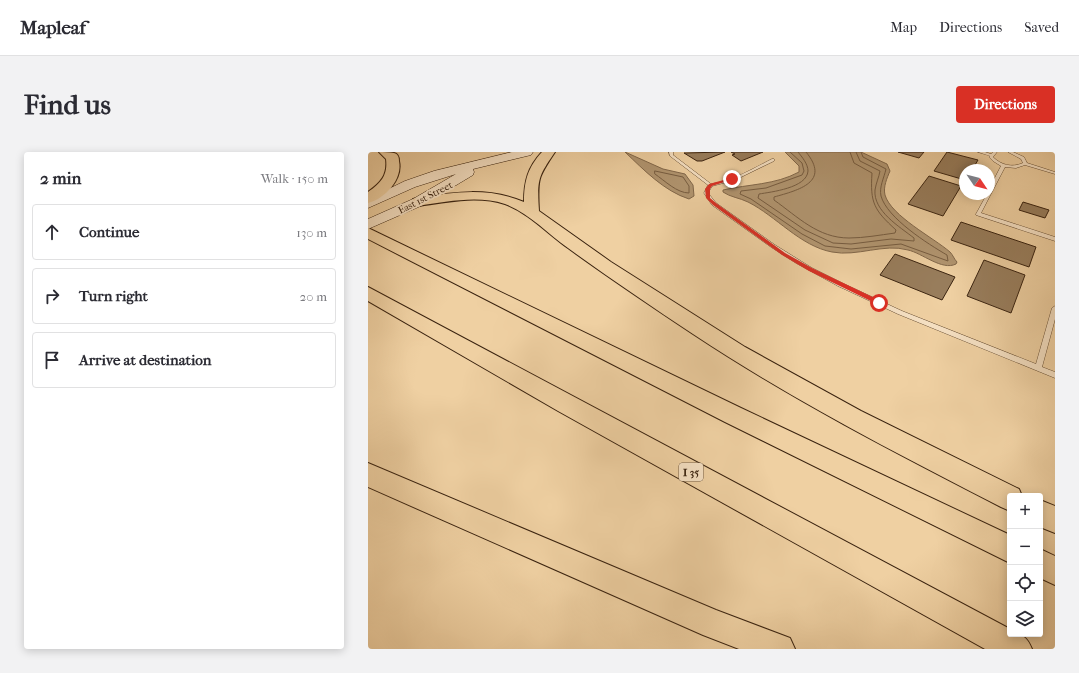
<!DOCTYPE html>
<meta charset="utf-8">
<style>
:root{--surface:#fff;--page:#f2f2f3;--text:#2b2b33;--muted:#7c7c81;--line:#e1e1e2;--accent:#d93025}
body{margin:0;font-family:"IM FELL French Canon",serif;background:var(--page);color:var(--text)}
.controls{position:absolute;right:12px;bottom:12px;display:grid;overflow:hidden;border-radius:4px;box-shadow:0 2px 10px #0003}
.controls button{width:36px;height:36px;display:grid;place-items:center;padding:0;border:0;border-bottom:1px solid var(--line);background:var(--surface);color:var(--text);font:20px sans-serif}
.compass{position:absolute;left:591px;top:12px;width:36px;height:36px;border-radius:50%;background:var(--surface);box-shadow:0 2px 10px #0003;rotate:125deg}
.stop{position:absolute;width:12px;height:12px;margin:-9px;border:3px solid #d93025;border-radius:50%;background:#fff}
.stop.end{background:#d93025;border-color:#fff;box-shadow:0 1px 4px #0008}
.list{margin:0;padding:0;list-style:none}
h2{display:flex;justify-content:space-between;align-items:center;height:52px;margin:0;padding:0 16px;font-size:17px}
h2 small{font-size:13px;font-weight:400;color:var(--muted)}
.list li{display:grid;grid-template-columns:26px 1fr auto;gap:12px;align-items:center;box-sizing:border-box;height:56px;margin:0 8px 8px;padding:0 8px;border:1px solid var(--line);border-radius:4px}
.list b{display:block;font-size:15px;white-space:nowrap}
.list em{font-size:13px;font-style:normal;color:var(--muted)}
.icon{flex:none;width:22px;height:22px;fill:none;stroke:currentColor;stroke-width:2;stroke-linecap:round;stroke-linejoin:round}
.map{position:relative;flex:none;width:687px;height:497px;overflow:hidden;border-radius:4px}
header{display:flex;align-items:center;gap:24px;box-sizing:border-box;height:56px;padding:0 20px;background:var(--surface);border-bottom:1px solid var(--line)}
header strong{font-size:19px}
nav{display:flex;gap:22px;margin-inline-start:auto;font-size:14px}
.intro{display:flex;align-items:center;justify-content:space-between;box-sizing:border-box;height:96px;padding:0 24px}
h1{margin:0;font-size:28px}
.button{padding:10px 18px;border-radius:4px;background:var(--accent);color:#fff;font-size:14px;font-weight:700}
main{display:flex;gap:24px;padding:0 24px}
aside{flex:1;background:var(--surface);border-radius:4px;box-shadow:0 2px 10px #0003}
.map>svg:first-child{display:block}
.water{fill:#b19570;stroke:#81674a}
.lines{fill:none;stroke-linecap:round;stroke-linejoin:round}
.shore{stroke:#765c40;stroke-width:1}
.building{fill:#987d5c;stroke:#3a2310}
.service-casing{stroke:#674e34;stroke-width:1}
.secondary-casing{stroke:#3a2310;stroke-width:1}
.motorway-casing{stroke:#3a2310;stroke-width:2}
.service{fill:#f5e0c3;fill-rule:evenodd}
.secondary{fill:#f5e0c3;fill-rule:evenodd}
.motorway{fill:#efd0a2;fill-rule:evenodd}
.route{fill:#d93025}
.labels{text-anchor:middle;stroke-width:3.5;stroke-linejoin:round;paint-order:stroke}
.far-street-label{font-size:10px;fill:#3a2310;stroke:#f5e0c3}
.shield{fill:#f5e0c3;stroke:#725c46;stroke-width:1}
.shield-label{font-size:11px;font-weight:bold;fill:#3a2310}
</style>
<header>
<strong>Mapleaf</strong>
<nav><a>Map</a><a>Directions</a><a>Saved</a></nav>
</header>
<div class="intro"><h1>Find us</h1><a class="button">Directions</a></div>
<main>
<aside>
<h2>2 min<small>Walk · 150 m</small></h2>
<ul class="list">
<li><svg class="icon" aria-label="ahead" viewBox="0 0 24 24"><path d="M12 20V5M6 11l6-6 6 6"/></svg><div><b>Continue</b></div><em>130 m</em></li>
<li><svg class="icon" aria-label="right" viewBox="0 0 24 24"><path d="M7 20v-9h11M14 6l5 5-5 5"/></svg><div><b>Turn right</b></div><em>20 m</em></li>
<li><svg class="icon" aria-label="arrive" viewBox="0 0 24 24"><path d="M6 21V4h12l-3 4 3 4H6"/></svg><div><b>Arrive at destination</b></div></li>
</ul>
</aside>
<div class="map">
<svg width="687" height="497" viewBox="0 0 687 497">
<rect width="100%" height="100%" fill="#efd0a2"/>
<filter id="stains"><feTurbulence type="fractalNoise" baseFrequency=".005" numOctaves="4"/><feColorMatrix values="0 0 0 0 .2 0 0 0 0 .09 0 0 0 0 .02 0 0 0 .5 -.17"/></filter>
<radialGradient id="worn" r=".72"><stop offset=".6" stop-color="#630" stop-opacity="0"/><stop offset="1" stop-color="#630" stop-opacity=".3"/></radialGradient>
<!-- water -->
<g class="water">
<path d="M257 0 295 17 317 22 325 33 326 44 321 47C296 39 276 18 257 0Z"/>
<path d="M417 0H493L519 12 522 19C519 26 515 35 517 43 523 64 566 86 582 100 585 103 586 107 589 110L588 112C574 119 554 101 540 98 516 91 489 105 464 100 432 94 408 64 380 50 372 46 362 45 355 40V38C381 32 407 33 431 20V14Z"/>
</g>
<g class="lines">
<!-- shore -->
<g class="shore">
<path d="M422 0 434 11 436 19 434 23 398 36 373 39 372 42 383 47 434 82 457 94 483 97 533 92 580 109 579 103C560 92 519 66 513 44 511 35 516 26 518 17L495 5 493 0"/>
<path d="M430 0C434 5 440 12 440 19 439 36 403 40 391 42L390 46 437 78 465 91 483 92 523 87 546 89V86C532 75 505 59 507 38 508 31 511 25 512 19L492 9 488 0"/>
<path d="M438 0C463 30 431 38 406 45V48C430 65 450 86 481 86 496 86 512 83 527 81L528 78C506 58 502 51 504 21L486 11 482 0"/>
<path d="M287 19 315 25 321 34V41C309 41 297 29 287 22Z"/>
</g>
</g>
<!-- building -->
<g class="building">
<polygon points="357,0 334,9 329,9 316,1"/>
<polygon points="363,0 395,0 373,9 364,3 367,2"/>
<polygon points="530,0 556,0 551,6"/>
<polygon points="579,0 610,8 604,18 597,18 597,28 566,19"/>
<polygon points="561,24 593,34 575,64 540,52"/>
<polygon points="655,50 681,58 677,66 651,58"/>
<polygon points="593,70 668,95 661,115 583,88"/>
<polygon points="527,102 587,125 574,148 512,123"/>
<polygon points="616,108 657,123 643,161 599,144"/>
</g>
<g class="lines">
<!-- service casing -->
<g class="service-casing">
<g id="service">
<path d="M301 0H305V3L343 32C365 29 384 17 404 7H406V9L367 28 344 34 340 41 348 51 407 93 444 116 474 131 534 159 668 212 684 156 687 154V167L674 215 687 220V226L530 162 470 134 428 111 403 95 344 53 336 41 340 33 302 4Z"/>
<path d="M610 0H617L623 2 625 0H629L625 5C633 13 644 16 655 11L653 7 640 0H645L656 5 659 11 687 20V22L657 13 648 16 637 15 613 61 687 85V89L608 63V62L619 42H621V37L633 14 625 9 621 5 622 4Z"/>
</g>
</g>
<!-- secondary casing -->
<g class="secondary-casing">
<polygon id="secondary" points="144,0 165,0 163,3 105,17 106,20 105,23 55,53 0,77 0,67 45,47 88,22 47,35 0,56 0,47 37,29 66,19"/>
</g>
<!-- motorway casing -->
<g class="motorway-casing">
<g id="motorway">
<path d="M11 0C15 0 22 0 26 1 30 2 31 5 31 9 35 27 17 47 0 51V40C13 31 20 23 18 7Z"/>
<path d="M174 0H187C170 25 169 27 171 59L243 110 377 195 493 259 651 337 654 344H642V359L633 355C528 301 423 247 325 182 283 154 241 126 200 96 179 81 161 61 137 52 109 43 78 50 50 54L45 53 43 50 45 47 50 46C86 40 121 35 156 50 156 29 160 15 174 0Z"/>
<polygon points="0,76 373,256 642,383 642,411 357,270 0,87"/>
<path d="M0 135 642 477V482C655 482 659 485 664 497H617L190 259 0 149Z"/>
<polygon points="0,311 348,458 422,486 427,497 371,497 335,483 0,335"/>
<polygon points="672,348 687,354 687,381 672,375"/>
<polygon points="672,397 687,404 687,433 672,426"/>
</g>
</g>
<!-- service -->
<use href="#service" class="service"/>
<!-- secondary -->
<use href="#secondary" class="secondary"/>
<!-- motorway -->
<use href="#motorway" class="motorway"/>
</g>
<!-- route -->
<polygon class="route" points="363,26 366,27 344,34 342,37 342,46 348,51 417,101 444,116 513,149 513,152 509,152 441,119 414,103 345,53 338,46 337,37 341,32"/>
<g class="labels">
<!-- far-street labels -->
<g class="far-street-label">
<text transform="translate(57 45) rotate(-27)" y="4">East 1st Street</text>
</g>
<!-- shield labels -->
<rect class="shield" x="311" y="311" width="24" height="18" rx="3"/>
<g class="shield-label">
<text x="323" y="324">I 35</text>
</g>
</g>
<rect width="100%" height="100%" filter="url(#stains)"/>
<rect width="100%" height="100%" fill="url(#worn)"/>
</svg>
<div class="controls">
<button>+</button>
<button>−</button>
<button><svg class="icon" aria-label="locate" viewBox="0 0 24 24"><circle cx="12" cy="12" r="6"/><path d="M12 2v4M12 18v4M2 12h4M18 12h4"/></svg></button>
<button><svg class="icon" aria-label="layers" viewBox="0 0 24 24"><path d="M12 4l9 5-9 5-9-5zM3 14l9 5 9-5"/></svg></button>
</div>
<svg class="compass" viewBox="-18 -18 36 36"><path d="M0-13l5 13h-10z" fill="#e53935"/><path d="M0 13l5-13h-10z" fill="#7c7c81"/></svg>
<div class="stop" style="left:511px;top:151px"></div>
<div class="stop end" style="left:364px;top:27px"></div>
</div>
</main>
